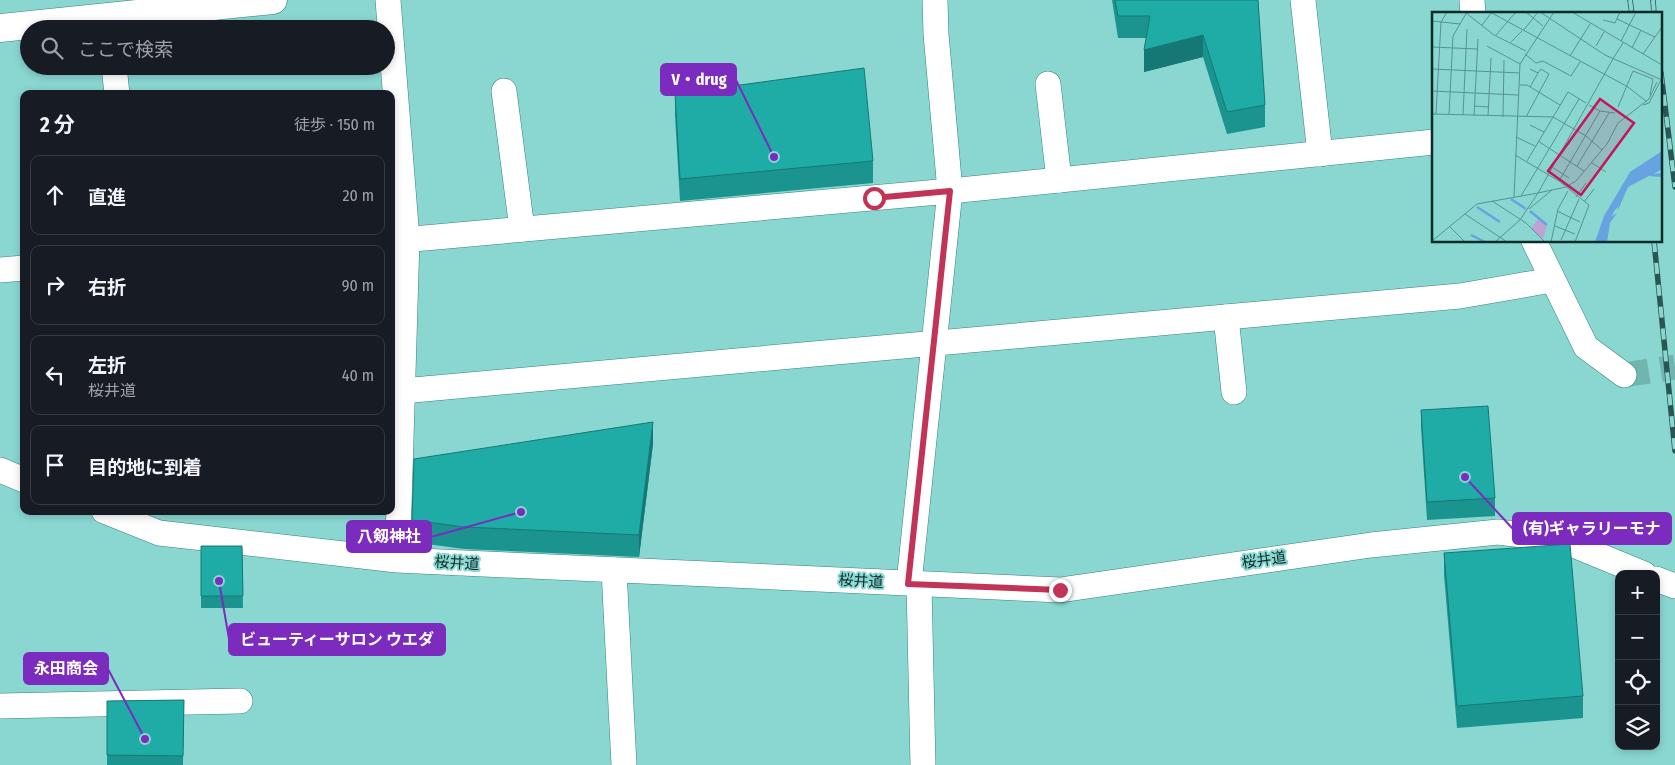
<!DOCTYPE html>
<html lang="ja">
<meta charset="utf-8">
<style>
:root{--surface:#171b24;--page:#242831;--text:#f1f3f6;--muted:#9ea1a6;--line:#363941}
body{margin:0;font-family:"Fira Sans Condensed","Noto Sans JP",sans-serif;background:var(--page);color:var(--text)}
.controls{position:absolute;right:15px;bottom:15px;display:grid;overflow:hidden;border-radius:10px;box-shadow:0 2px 8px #0003}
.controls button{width:45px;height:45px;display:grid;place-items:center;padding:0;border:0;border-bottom:1px solid var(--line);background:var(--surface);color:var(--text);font:25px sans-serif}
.stop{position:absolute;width:15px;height:15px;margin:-11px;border:4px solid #c23358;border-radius:50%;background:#fff}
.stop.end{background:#c23358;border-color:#fff;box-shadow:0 1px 5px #0008}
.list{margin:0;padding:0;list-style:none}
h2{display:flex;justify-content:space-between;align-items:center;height:65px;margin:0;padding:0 20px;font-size:21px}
h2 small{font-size:16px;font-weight:400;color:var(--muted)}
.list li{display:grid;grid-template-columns:32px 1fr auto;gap:15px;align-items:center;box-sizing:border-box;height:80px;margin:0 10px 10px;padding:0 10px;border:1px solid var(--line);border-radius:10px}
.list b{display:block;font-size:19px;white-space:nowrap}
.list p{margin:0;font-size:16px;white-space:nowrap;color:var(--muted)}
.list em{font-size:16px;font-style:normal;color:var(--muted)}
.icon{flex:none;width:28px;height:28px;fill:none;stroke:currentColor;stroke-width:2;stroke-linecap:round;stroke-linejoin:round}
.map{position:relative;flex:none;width:1675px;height:765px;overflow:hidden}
.search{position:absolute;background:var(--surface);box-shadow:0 2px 8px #0003;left:20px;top:20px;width:375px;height:55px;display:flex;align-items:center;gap:12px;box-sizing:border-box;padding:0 18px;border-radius:28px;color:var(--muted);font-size:19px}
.panel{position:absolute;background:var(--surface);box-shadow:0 2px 8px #0003;left:20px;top:90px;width:375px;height:425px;border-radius:10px}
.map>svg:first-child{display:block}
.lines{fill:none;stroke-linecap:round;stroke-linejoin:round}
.minor-tunnel{stroke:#70b5b0;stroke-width:25;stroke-dasharray:25 12;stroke-linecap:butt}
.minor-casing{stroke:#34837f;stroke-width:26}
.primary-casing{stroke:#34837f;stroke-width:29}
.minor{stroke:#fff;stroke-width:25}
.primary{stroke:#fff;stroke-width:28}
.rail-casing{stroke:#295653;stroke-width:5.5}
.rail{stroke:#8ad7d2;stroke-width:4;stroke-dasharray:11;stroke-linecap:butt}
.wall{fill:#1b948f}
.shaded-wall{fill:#167874}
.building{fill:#1faca6;stroke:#167874}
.route{stroke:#c23358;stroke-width:6}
.labels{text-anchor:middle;stroke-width:4;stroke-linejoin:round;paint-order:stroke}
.street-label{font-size:15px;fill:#0a2c2a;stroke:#8ad7d2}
.inset-river{fill:none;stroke:#67a3e1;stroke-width:2.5}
.inset-road{fill:none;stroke:#57938f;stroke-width:1}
.view{fill:#c2185b;fill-opacity:0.15;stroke:#c2185b;stroke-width:2.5}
.inset-edge{fill:none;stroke:#0a2c2a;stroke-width:2.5}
.leader{fill:none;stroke:#7b2cbf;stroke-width:2}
.callout-dot{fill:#7b2cbf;stroke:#8ad7d2;stroke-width:2}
.callout{fill:#7b2cbf;stroke:#7b2cbf;stroke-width:2}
.callout-label{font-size:16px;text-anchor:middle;font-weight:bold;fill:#fff}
</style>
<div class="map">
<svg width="1675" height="765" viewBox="0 0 1675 765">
<rect width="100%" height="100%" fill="#8ad7d2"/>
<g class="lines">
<!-- minor-tunnel -->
<polyline class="minor-tunnel" points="1624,375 1675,367"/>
<!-- minor casing -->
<g class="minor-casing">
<g id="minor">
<polyline points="388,0 407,239 398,540"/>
<polyline points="1303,0 1320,154"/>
<polyline points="1472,0 1473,14"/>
<polyline points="114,66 117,94"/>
<polyline points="1048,84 1059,180"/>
<polyline points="504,91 522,229"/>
<polyline points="391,241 950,191 1434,142"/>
<polyline points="1534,241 1586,347 1624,375"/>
<polyline points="0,270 24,268"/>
<polyline points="1226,317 1234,392"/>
<polyline points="402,391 1460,296 1552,280"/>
<polyline points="0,470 24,480"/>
<polyline points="104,511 159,533 397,560 1060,590 1371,545 1498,532 1549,538 1576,546 1644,574"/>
<polyline points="614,570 624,765"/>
<polyline points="1656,579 1675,586"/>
<polyline points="909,583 950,191 936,34 935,0"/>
<polyline points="919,584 923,765"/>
<polyline points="0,706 240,701"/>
</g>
</g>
<!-- primary casing -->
<g class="primary-casing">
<polyline id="primary" points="0,28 273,0"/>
</g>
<!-- minor -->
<use href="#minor" class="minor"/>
<!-- primary -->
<use href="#primary" class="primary"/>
<!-- rail casing -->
<g class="rail-casing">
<g id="rail">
<polyline points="1630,0 1632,14"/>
<polyline points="1653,0 1654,14"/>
<polyline points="1661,73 1675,187"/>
<polyline points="1654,241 1675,451"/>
</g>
</g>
<!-- rail -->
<use href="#rail" class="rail"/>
</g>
<!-- wall -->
<g class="wall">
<polygon points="1112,0 1258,0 1265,105 1265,127 1227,134 1203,57 1144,72 1146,38 1118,38"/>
<polygon points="675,94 873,161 873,183 680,201 675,116"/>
<polygon points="1421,410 1495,498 1495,516 1427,520 1421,427"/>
<polygon points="653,444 639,557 464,549 412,542 412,520"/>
<polygon points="201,546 242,546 243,608 201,608"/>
<polygon points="1444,553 1583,696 1583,718 1457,728 1444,575"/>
<polygon points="184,700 183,765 107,765 107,701"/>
</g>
<!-- shaded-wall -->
<g class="shaded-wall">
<polygon points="1203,35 1203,57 1144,72 1144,50"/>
<polygon points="653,422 653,444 639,557 639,535"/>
</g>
<!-- building -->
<g class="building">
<polygon points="1115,0 1258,0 1265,105 1227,112 1203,35 1144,50 1150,16 1118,16"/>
<polygon points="864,68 873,161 680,179 675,94"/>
<polygon points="1488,406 1495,498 1427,502 1421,410"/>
<polygon points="653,422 639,535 464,527 412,520 414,459"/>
<polygon points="1570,544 1583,696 1457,706 1444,553"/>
<polygon points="201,546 242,546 243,596 201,596"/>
<polygon points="184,700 183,756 107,755 107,701"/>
</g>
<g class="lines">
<!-- route -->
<polyline class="route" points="874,198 950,191 908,584 1060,590"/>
</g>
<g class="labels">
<!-- street labels -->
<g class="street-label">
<text transform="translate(1264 560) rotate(-8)" y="5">桜井道</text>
<text transform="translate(457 563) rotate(3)" y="5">桜井道</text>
<text transform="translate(861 581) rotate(3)" y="5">桜井道</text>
</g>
</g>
<!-- overview -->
<g transform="translate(1432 12)">
<rect width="230" height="230" fill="#8ad7d2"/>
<path d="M107 206 115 214 111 227 99 216Z" fill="#bfa3d4"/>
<path d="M230 139V157L222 162 230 161 229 165 217 164 196 175 186 198V195L182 199 180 204 185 201 178 211 175 230H163L172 204 198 160Z" fill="#67a3e1"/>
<path class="inset-river" d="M79 187 94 197M45 195 68 210M98 199 115 213M39 223 53 230"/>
<path class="inset-road" d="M58 0 196 75 215 90M94 0 111 14M108 0 173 43 230 68M140 0 230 53M34 1 62 23 94 39M185 7 223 25M171 8 183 11 188 0M0 9 28 12M50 13 60 0M91 19 106 0M64 23 84 0M189 29 204 0M79 30 90 19M55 34 88 52M164 34 172 20M0 35 45 37M200 36 209 18M93 42 104 51 111 49 139 64 148 50M211 42 230 15M138 44 158 12M182 45 191 31M0 57 88 61M98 57 106 61 98 75M88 73H95L128 93M0 79 86 83M157 93 168 99 183 101M211 93 217 91 229 68M42 94 57 95M186 95 201 59 221 67 218 83M0 102 121 105 154 124 170 138M4 102 9 10 15 0M17 103 21 24 35 0M31 103 35 17M42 104 46 27M56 104 59 46M71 105 72 48M94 105 117 62 109 57 106 61M98 113 112 120M84 125 103 134M106 129 152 159M83 143 127 169 157 193 143 230M95 149 136 80 154 91M160 151 174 160M145 154 177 101M120 155 137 166M127 169 168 99M89 184 147 87M82 185 88 52 122 0M144 185 154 171M60 189 94 211 113 230M152 190 162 177M97 197 120 178M125 199 148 210M33 202 75 230M123 214 143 222M18 215 33 230M129 228 147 187M0 229 45 192 106 181 182 45M63 230 88 208 106 181 134 175 144 169 175 132 186 111 217 87 225 70M119 230 126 197 136 179"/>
<path class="view" d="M168 87 202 111 149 183 116 159Z"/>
<rect width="230" height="230" class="inset-edge"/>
</g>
<!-- callouts -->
<path class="leader" d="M774 157L736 80M1465 477L1513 529M521 512L431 537M219 581L229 639M145 739L108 669"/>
<g class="callout-dot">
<circle cx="774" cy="157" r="5"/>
<circle cx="1465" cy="477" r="5"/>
<circle cx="521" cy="512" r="5"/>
<circle cx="219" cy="581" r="5"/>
<circle cx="145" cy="739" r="5"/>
</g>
<g class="callout">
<rect x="661" y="64" width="75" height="31" rx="5"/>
<rect x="1513" y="513" width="158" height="31" rx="5"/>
<rect x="347" y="521" width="84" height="31" rx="5"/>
<rect x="229" y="624" width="216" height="31" rx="5"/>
<rect x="24" y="653" width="84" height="31" rx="5"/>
</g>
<g class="callout-label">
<text x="699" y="85">V・drug</text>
<text x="1592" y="534">(有)ギャラリーモナ</text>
<text x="389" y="542">八剱神社</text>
<text x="337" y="645">ビューティーサロン ウエダ</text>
<text x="66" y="674">永田商会</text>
</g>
</svg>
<div class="controls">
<button>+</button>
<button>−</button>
<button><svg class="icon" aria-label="locate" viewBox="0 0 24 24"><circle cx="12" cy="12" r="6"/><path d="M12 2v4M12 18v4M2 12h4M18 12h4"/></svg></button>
<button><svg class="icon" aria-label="layers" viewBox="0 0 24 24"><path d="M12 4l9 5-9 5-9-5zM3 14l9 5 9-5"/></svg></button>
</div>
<div class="stop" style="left:874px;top:198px"></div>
<div class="stop end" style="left:1060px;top:590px"></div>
<div class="search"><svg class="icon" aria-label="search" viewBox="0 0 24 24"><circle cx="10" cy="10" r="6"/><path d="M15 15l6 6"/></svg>ここで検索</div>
<section class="panel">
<h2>2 分<small>徒歩 · 150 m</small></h2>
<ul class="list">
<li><svg class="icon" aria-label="ahead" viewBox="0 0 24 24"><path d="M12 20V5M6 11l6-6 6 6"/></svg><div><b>直進</b></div><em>20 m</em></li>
<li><svg class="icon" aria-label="right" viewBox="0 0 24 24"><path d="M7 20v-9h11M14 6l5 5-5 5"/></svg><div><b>右折</b></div><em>90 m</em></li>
<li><svg class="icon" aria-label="left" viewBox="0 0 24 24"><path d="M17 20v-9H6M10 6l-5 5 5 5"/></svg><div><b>左折</b><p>桜井道</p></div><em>40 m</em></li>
<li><svg class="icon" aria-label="arrive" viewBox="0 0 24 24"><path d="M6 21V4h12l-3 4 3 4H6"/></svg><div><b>目的地に到着</b></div></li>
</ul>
</section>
</div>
